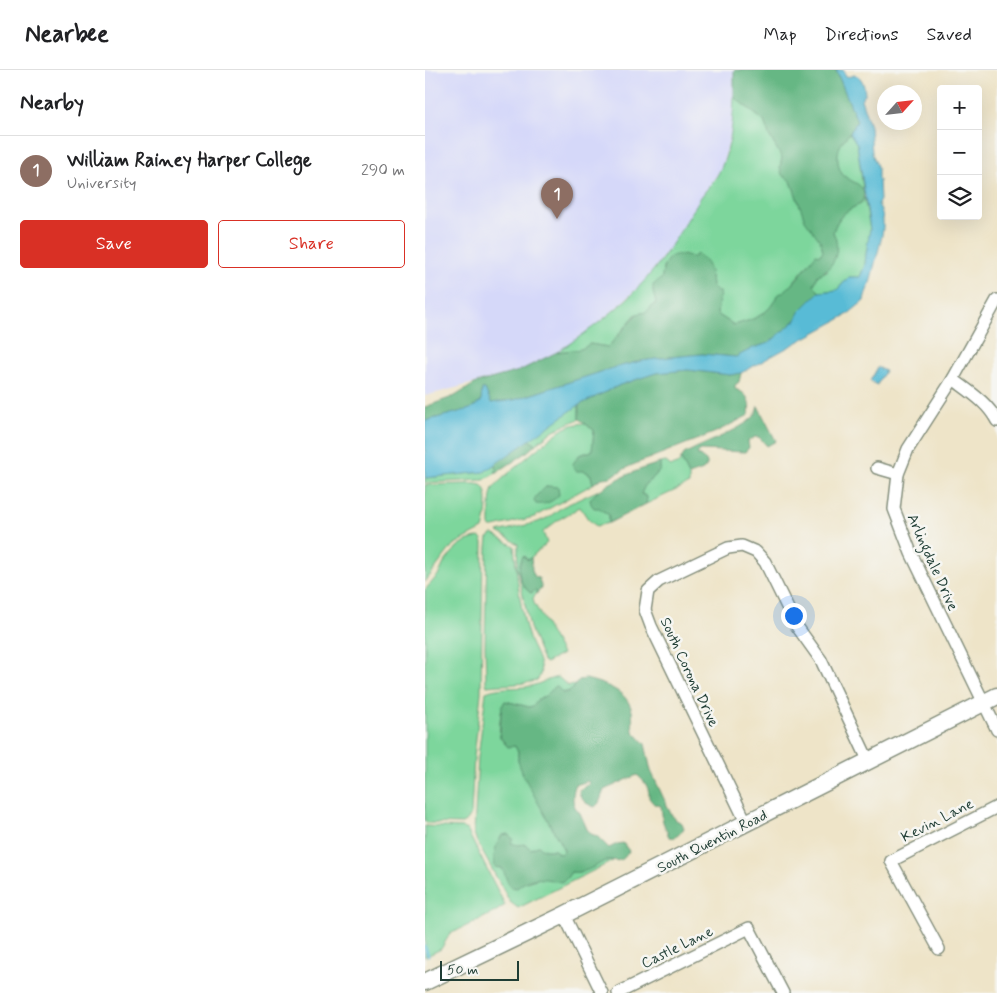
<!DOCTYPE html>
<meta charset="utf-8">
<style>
:root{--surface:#fff;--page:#f2f2f2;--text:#202124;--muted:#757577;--line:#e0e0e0;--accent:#d93025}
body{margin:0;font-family:Mynerve,sans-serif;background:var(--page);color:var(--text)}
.controls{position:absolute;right:15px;top:15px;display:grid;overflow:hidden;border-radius:5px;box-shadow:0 5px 20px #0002}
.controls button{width:45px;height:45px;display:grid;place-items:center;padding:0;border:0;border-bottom:1px solid var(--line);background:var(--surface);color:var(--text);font:25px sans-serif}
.compass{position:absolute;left:452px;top:15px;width:45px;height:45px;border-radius:50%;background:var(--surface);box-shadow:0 5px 20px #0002;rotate:63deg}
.scale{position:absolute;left:15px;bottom:12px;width:79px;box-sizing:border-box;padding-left:5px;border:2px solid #1f3d34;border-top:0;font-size:14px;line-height:18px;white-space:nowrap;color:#1f3d34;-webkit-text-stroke:4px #f6f6f2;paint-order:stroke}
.you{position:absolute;left:368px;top:545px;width:18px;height:18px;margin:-12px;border:4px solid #fff;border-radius:50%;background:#1a73e8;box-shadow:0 0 0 8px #1a73e833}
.badge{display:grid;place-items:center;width:32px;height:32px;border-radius:50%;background:var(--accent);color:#fff;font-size:16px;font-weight:700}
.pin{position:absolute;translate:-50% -41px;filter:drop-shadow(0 1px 2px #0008)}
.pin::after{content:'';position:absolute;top:26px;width:18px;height:15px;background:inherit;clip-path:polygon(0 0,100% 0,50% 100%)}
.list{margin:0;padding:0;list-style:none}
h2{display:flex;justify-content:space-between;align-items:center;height:65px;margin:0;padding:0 20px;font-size:21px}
h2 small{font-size:16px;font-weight:400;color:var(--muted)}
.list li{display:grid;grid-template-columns:32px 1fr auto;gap:15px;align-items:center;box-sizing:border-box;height:70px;padding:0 20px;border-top:1px solid var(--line)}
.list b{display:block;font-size:19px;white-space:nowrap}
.list p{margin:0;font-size:16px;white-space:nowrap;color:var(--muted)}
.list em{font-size:16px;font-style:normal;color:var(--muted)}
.actions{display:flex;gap:10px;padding:15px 20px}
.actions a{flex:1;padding:11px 0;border:1px solid var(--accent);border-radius:5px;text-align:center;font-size:18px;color:var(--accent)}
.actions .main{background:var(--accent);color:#fff}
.icon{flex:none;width:28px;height:28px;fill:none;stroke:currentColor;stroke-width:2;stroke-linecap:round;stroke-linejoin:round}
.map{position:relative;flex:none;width:572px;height:923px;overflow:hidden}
header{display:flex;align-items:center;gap:30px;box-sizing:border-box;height:70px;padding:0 25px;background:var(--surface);border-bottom:1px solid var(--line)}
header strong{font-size:24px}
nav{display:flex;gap:28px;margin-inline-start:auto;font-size:18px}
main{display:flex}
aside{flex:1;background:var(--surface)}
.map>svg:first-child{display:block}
.built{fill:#d5d8f9}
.green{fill:#7dd69c;stroke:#4e8a68}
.forest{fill:#66b784;stroke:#427a5c}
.water{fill:#58bbd6;stroke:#3c7c85}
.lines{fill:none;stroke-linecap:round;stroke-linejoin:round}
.stream{stroke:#58bbd6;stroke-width:3}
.minor-casing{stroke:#86907e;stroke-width:14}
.secondary-casing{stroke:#86907e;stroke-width:19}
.minor{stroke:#fff;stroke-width:11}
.secondary{stroke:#fff;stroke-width:16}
.labels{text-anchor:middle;stroke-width:5;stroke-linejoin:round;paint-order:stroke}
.street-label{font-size:15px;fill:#1f3d34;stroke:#f6f6f2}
</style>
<header>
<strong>Nearbee</strong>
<nav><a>Map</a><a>Directions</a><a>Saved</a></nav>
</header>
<main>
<aside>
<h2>Nearby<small></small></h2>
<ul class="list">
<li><span class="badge" style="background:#8d6e63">1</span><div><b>William Rainey Harper College</b><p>University</p></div><em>290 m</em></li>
</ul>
<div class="actions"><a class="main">Save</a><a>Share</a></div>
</aside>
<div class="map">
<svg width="572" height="923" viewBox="0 0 572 923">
<rect width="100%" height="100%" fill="#f6f6f2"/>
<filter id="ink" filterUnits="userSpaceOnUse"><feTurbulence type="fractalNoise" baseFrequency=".02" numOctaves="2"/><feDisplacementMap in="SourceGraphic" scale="10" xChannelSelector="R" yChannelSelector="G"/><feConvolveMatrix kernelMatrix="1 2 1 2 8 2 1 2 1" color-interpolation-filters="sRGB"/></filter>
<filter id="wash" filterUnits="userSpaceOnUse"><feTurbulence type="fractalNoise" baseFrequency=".0096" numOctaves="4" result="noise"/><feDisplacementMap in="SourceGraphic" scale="20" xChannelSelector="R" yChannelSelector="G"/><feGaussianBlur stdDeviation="1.12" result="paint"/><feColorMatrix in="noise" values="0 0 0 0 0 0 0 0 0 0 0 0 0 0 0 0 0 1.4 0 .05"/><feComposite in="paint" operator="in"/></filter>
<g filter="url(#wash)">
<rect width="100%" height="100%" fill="#eee4c8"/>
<!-- built -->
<polygon class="built" points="0,0 309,0 310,18 308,51 303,75 296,99 276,127 250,170 221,210 191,238 161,263 132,282 94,301 0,326"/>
<!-- green -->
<g class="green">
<path d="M309 27 339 51 344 65 357 88 355 97 366 111 375 136 396 172 398 181 395 185H391L359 223 352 225C345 245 327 250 309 255L292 244 295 223 287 217 286 206 267 188 258 184 238 197 237 208 228 222 231 232 221 242 211 244 183 277 165 274 157 279 132 282C164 261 196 238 221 209 242 185 258 157 274 130 281 119 291 110 296 98 306 77 308 50 309 27Z"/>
<path d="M425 63 432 74 438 119C432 114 422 109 418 105 411 98 411 80 416 71 418 68 423 66 425 63Z"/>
<path d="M439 127 445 159 441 184 440 195 435 207H424L412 220 394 222 389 215 393 205 402 201 411 169 408 162C413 146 421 140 436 134Z"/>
<polygon points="154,335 154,349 129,360 111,374 103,370"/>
<path d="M159 353 169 360 167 381 154 385 160 401 166 405 168 414 109 447 69 457H65C65 445 64 428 68 418 71 413 132 361 140 358 145 355 152 354 159 353Z"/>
<polygon points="256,389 264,405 264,414 221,434 222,427 216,423 221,413 227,409 235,400 235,393 241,392 246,396 254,393"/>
<polygon points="70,394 71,403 59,410 0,413 0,408 59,402"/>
<path d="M36 414C42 414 51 413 56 415 66 420 61 450 58 459L28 475 0 512V415Z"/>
<path d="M174 420 165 429 184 445V453L171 456 163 449 155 437 133 450 118 462 122 473 103 490 99 486C96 500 92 514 106 523L111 520 112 523 108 528 109 533 137 584 121 593 118 591 105 558 92 497 93 474 73 462 113 452 124 447 137 437Z"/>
<path d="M68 464 89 476C92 506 95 542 105 571 109 581 122 601 112 610 107 614 72 615 62 616L61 613 60 576 62 477 63 468Z"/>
<polygon points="54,467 57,469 58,473 56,623 49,687 46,744 43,750 37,754 2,753 0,752 0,520 14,504 19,493 32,477 41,471"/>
<path d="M133 607 143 616 150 615 147 620 137 623 131 616 122 625 112 630 108 636 104 637 80 631C76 637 73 659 75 667 76 670 81 674 83 677L90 676 93 682V691L139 780 138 783 133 784 130 780H120L113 776 106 779C99 773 93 777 85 773L87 767 70 797 77 798 81 805 98 813 118 807 127 810 141 809 146 802C166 804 176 787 188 791L93 838 85 832 52 772 49 763 53 687 61 622C75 616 91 619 106 616 115 614 123 609 133 607Z"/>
<polygon points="0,756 37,758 42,760 80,835 70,842 25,864 16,879 0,887"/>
</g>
<!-- forest -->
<g class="forest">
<path d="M309 0H411L432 51C427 64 414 70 413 84 412 91 414 102 419 106 431 115 445 115 436 134 421 140 413 146 408 162 416 179 411 197 393 205L389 215 394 222 374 242 371 250 344 273 328 278 311 287 277 284 245 287 216 291 188 298 89 330 66 333 60 319H57L56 332 45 339 0 351V337L30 326 51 313 94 301 132 282 156 279 165 274 183 277 212 244 221 242 231 233 228 222V215L237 208C238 189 247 179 267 188L272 184C285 192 286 203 287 217L295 223 292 244 309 255C327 250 345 245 352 225 366 220 381 197 391 184L395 185 398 181 396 172 380 150 366 111 357 105 355 97 357 88 344 65 339 51 309 27Z"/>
<path d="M263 300 305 305 316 303 314 312 310 315V319C323 323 326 332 324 345L291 362 205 396 185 407 177 408 168 414 166 405 160 401H151L147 395 154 385 167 381 169 360 154 349V335L195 315 231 303Z"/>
<path d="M333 336 351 371 342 376 334 367H330L323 371 324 378 320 382 275 380 272 384 282 392V395L278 400 264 405 256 389 259 384C274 375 325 357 331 343 332 341 332 338 333 336Z"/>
<polygon points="103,370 111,374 101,383 71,403 70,394"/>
<path d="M235 393V400L227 409 221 413 216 424 222 427 221 434 184 453V445L174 438H169L166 434 165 429C180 412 214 399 235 393Z"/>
<path d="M122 416 133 417 134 425C127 432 120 435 111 434L109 431 111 426Z"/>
<path d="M98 486 103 490 106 487 107 500 110 507 114 508C115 515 119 518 112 523L111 520 106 523C94 515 91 498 98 486Z"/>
<path d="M161 609C179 614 202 620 207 641 208 647 207 654 208 661L220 674 226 701 246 744 251 750 257 753 259 758C255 764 251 769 244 767L238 752 236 736 229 734 224 728C225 719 220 711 212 705L179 720 174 733 170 737C161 734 155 730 154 720L164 714 163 711 150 715 148 725V731L150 737 155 743 162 759 166 764 172 766 184 778 192 774 198 773 204 781C196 794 194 790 182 790 169 796 161 804 146 802L141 809 136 812C119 809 108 804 92 818L86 817C81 812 81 805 77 798L70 797C67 784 71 776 77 765L83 764 88 769 86 773 93 775 99 774 106 779 113 776 120 780H130L133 784 138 783 139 780 98 705 93 691V682L90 676 83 677 75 667 76 644 77 636 80 631 104 637 108 636 112 630 122 625 131 615 137 623C147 623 148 617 154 610Z"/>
</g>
<!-- water -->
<g class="water">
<path d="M411 0H418L421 6C424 7 426 6 429 5 438 5 440 19 440 25L436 29 445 56 447 83 453 99V109L454 110 455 130 453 134C463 151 456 169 452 186 449 195 448 204 445 213 443 219 440 223 439 231L422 245 316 303 305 305 263 300 231 303 195 315 154 335 59 402 0 408V351L45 339 56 332 57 319H60L66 333 89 330 188 298 216 291 245 287 277 284 311 287 328 278 344 273 371 250 374 242 394 222 412 220 424 207H435L440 195 441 184 445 159 432 74 425 63 432 51Z"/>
<polygon points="453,297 460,301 452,315 445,311"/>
</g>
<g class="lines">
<!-- stream -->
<polyline class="stream" points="0,877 3,885"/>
</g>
</g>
<g filter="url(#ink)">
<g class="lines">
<!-- minor casing -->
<g class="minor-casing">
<g id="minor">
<polyline points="572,230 528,309 483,379 473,404 469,439 486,483 572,660"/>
<path d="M528 309C545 322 562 332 572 351"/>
<polyline points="452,398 473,404"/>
<polyline points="322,754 226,556 220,540 223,521 234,511 303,478 317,476 331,482 340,492 371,555 396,590 444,692"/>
<polyline points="139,845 177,923"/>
<polyline points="514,879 466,791 572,737"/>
<polyline points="193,923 324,858 358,923"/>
</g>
</g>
<!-- secondary casing -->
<g class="secondary-casing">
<polyline id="secondary" points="0,912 139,845 572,626"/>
</g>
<!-- minor -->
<use href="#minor" class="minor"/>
<!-- secondary -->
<use href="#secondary" class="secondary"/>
</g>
</g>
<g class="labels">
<!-- street labels -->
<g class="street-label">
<text transform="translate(508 492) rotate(66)" y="5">Arlingdale Drive</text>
<text transform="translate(265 602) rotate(65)" y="5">South Corona Drive</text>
<text transform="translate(512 750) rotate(-27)" y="5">Kevin Lane</text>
<text transform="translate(287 771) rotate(-27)" y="5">South Quentin Road</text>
<text transform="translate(252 877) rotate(-26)" y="5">Castle Lane</text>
</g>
</g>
</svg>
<div class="controls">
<button>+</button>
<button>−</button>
<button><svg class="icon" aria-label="layers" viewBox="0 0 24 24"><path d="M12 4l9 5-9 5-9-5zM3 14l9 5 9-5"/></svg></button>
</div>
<svg class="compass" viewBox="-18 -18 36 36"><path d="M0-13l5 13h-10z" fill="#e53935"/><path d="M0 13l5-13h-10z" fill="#757577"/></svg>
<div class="scale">50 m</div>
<div class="you"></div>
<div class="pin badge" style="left:132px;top:149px;background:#8d6e63">1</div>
</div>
</main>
